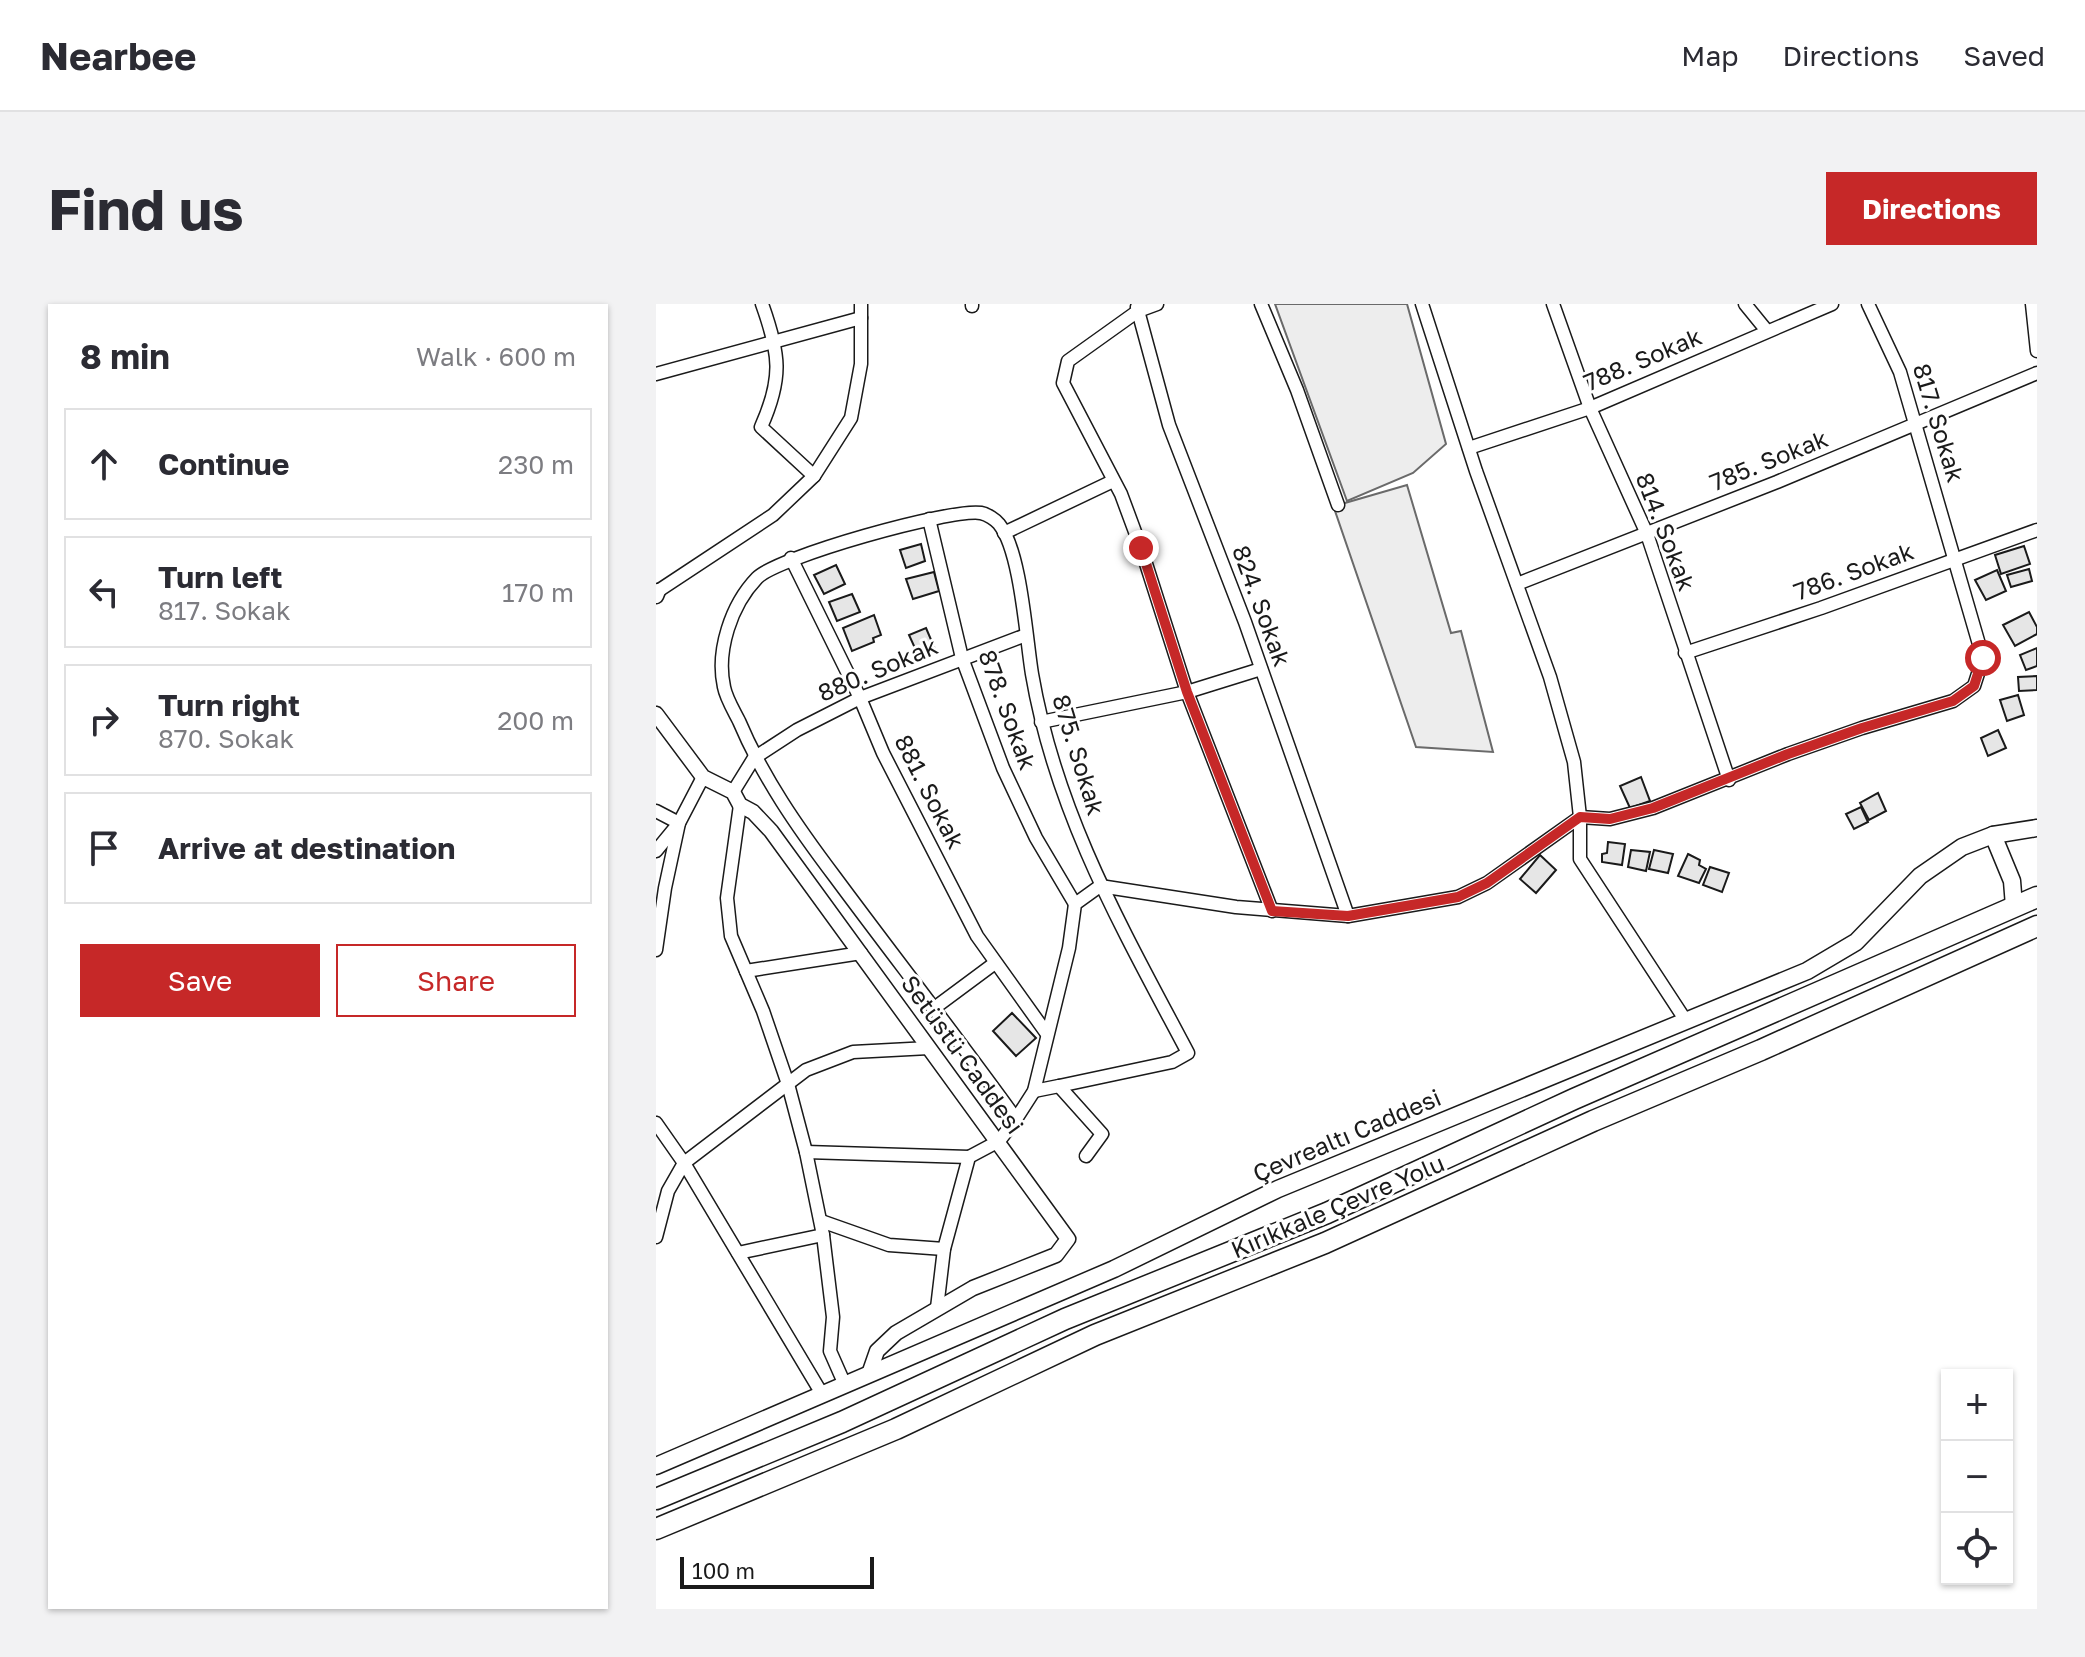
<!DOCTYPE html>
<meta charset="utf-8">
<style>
:root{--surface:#fff;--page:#f2f2f3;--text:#2b2b33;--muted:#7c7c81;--line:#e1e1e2;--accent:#c62828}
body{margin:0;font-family:"Golos Text",sans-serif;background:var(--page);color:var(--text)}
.controls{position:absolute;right:24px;bottom:24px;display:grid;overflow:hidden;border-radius:0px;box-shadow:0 2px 6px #0004}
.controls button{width:72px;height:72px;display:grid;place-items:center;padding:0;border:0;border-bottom:2px solid var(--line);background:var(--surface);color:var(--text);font:40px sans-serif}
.scale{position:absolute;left:24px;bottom:20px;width:194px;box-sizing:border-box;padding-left:8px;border:4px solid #1a1a1a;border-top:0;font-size:22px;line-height:28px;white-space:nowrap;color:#1a1a1a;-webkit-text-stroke:6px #fff;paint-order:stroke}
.stop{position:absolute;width:24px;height:24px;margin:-18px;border:6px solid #c62828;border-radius:50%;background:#fff}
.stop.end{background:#c62828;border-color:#fff;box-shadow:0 2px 8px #0008}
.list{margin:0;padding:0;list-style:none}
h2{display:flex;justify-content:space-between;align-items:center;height:104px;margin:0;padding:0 32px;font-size:34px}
h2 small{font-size:26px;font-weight:400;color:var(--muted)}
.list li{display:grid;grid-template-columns:52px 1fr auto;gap:24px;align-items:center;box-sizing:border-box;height:112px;margin:0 16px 16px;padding:0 16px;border:2px solid var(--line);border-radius:0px}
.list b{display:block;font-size:30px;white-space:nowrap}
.list p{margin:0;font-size:26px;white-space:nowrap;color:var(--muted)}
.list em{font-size:26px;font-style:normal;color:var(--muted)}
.actions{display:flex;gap:16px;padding:24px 32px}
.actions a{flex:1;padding:18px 0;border:2px solid var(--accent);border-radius:0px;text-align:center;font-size:28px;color:var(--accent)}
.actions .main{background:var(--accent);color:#fff}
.icon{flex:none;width:44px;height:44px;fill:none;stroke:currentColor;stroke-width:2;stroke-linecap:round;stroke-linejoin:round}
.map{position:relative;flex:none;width:1381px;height:1305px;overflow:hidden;border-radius:0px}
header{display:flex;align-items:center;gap:48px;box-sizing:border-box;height:112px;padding:0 40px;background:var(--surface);border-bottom:2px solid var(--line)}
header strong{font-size:38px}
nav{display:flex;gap:44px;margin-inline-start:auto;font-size:28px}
.intro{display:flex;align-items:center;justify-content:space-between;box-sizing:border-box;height:192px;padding:0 48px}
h1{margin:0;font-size:56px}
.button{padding:20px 36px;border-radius:0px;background:var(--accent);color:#fff;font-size:28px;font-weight:700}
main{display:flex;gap:48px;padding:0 48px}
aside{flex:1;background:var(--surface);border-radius:0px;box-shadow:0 2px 6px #0004}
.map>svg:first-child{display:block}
.built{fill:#ededed;stroke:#6a6a6a;stroke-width:2}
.building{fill:#e6e6e6;stroke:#1a1a1a;stroke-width:2}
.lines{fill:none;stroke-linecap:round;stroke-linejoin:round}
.minor-casing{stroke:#1a1a1a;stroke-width:15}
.tertiary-casing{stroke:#1a1a1a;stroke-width:17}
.secondary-casing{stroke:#1a1a1a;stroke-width:19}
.trunk-casing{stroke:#1a1a1a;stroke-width:23}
.minor{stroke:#fff;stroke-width:12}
.tertiary{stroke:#fff;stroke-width:14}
.secondary{stroke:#fff;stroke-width:16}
.trunk{stroke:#fff;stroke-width:20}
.route{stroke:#c62828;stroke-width:10}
.labels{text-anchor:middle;stroke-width:6;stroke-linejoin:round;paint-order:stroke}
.street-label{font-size:24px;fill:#1a1a1a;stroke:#fff}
</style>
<header>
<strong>Nearbee</strong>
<nav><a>Map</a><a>Directions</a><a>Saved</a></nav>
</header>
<div class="intro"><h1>Find us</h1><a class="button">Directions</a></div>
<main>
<aside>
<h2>8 min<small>Walk · 600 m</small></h2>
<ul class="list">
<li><svg class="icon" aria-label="ahead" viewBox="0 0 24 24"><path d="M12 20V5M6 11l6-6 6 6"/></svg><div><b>Continue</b></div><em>230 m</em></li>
<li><svg class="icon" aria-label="left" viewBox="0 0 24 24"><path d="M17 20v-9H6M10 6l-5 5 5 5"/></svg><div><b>Turn left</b><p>817. Sokak</p></div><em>170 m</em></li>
<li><svg class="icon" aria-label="right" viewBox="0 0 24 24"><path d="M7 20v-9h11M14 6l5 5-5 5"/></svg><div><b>Turn right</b><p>870. Sokak</p></div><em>200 m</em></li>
<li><svg class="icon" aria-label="arrive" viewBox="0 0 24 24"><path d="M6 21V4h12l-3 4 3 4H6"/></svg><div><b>Arrive at destination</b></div></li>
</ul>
<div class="actions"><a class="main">Save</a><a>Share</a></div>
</aside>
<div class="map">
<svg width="1381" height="1305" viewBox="0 0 1381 1305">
<rect width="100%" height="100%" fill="#fff"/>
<!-- built -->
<g class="built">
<polygon points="619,0 751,0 790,140 757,169 691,197"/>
<polygon points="751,181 795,329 805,327 837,448 760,443 678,204 682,201"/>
</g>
<!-- building -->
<g class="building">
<polygon points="265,240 269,257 250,264 244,246"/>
<polygon points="1368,242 1374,260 1345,270 1339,251"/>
<polygon points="180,261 189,280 168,290 158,271"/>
<polygon points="1373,265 1376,277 1355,283 1351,271"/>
<polygon points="1341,266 1350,287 1330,296 1319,276"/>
<polygon points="278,268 283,287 257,295 250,275"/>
<polygon points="196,290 204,308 181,317 173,298"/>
<polygon points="1373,308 1381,323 1381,330 1359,342 1347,321"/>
<polygon points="218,311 225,331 217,334 218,338 196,347 187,324"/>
<polygon points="270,324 279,345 263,353 253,331"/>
<polygon points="1381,344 1381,362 1370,366 1364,351"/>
<polygon points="1381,372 1381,386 1363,387 1362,373"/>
<polygon points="1362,391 1368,411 1351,417 1344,396"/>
<polygon points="1342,426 1350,444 1332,452 1325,434"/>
<polygon points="985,473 994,497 974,504 964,482"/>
<polygon points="1222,489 1230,507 1213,516 1204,499"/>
<polygon points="1205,503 1212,518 1198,525 1190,510"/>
<polygon points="952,538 969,540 966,561 946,558 946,550 951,549"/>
<polygon points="975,546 994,548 990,567 972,563"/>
<polygon points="998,546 1017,550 1012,569 993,565"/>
<polygon points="1032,550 1044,556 1043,561 1050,565 1043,579 1022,572"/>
<polygon points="884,551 900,566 880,589 864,575"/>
<polygon points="1054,563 1073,569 1066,588 1047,581"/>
<polygon points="356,709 380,734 360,752 337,727"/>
</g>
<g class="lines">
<!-- minor casing -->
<g class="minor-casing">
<g id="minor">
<path d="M106 0C124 50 127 74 105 123L158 172"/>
<polyline points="316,0 316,2"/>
<polyline points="501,0 482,7 412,57 407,79 465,190 485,244 531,388 616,607"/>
<polyline points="605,0 641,86 682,201"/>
<polyline points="766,0 820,167 894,373 918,458 924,513 924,555 1030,717"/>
<polyline points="897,0 934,104 991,230 1073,476"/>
<polyline points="1089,0 1111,27"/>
<polyline points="1376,0 1381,47"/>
<polyline points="481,3 513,121 589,318 692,612"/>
<polyline points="0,70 205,14"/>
<polyline points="813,144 934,104 1176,0"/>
<polyline points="273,215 306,354 347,464 380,534 419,600"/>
<polyline points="348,229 457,177"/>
<polyline points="135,254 204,394 227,449 321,632 391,730"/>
<polyline points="861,280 1121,178 1381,69"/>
<polyline points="2,287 117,211 158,172 195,114 205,60 205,0"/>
<polyline points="1029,349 1165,304 1381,226"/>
<polyline points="385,418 531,388 605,365"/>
<polyline points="77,488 98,454 141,426 204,394 370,331"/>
<polyline points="84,501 71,594 75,632 107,707 132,780 150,848 167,931 177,1013 174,1047 189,1081"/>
<polyline points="0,507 23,519 0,547"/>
<polyline points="444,582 580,603 692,612 802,593 831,579 924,513 954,515 997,504 1132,450 1206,424 1297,397 1318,382 1327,354 1244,68 1212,0"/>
<polyline points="0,646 9,584 23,519 47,473"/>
<polyline points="90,667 205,649"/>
<polyline points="277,705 339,659"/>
<polyline points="378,787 403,782 446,830 430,852"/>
<polyline points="360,815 378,787 413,644 419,600 444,582"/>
<polyline points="0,819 28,859 166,1090"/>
<polyline points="150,848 313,853"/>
<polyline points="165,917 233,941 288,945"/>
<polyline points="0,933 12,887 28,859 150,766 197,748 273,744"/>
<polyline points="82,949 167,931"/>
<path d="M281 1004 288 945 313 853 343 837 360 815C301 733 239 654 179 573 142 524 107 474 83 417 78 407 70 394 68 383 60 347 75 301 101 274 121 253 295 204 325 209 331 210 340 216 343 220 365 247 370 334 376 370 400 510 467 626 532 749L516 758 403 782"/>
</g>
</g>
<!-- tertiary casing -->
<g class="tertiary-casing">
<g id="tertiary">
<polyline points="0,292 2,287"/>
<polyline points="0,410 47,473 77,488 84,501 97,508 115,527 412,935 400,951 317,984 240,1029 221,1047 213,1070"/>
</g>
</g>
<!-- secondary casing -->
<g class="secondary-casing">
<g id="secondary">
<polyline points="1337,531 1356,577 1358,602"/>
<polyline points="0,1162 458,965 622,885 1151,667 1200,638 1264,572 1306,543 1337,531 1381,524"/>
</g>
</g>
<!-- trunk casing -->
<g class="trunk-casing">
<g id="trunk">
<polyline points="0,1195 186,1118 409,1015 671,909 918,795 1381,593"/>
<polyline points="0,1225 240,1125 439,1031 669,939 937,817 1105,746 1381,622"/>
</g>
</g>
<!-- minor -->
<use href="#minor" class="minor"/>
<!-- tertiary -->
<use href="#tertiary" class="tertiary"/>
<!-- secondary -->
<use href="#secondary" class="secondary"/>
<!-- trunk -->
<use href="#trunk" class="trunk"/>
</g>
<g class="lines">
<!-- route -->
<polyline class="route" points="485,244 531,388 616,607 692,612 802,593 831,579 924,513 954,515 997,504 1132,450 1206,424 1297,397 1318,382 1327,354"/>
</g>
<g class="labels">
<!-- street labels -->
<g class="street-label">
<text transform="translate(987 56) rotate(-23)" y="8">788. Sokak</text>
<text transform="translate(1282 119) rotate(73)" y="8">817. Sokak</text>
<text transform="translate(1113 157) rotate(-22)" y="8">785. Sokak</text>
<text transform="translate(1009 228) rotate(69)" y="8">814. Sokak</text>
<text transform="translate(1198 268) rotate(-20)" y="8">786. Sokak</text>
<text transform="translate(605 302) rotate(70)" y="8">824. Sokak</text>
<text transform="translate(222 366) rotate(-23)" y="8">880. Sokak</text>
<text transform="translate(351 406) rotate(70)" y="8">878. Sokak</text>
<text transform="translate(422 451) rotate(73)" y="8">875. Sokak</text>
<text transform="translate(273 488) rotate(63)" y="8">881. Sokak</text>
<text transform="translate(306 751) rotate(54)" y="8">Setüstü Caddesi</text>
<text transform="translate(691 832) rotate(-23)" y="8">Çevrealtı Caddesi</text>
<text transform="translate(682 903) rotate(-23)" y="8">Kırıkkale Çevre Yolu</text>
</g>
</g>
</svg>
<div class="controls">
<button>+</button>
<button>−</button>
<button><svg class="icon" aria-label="locate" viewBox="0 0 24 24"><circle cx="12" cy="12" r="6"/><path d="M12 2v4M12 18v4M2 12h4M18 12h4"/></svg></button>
</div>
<div class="scale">100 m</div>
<div class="stop" style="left:1327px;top:354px"></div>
<div class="stop end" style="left:485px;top:244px"></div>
</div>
</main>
